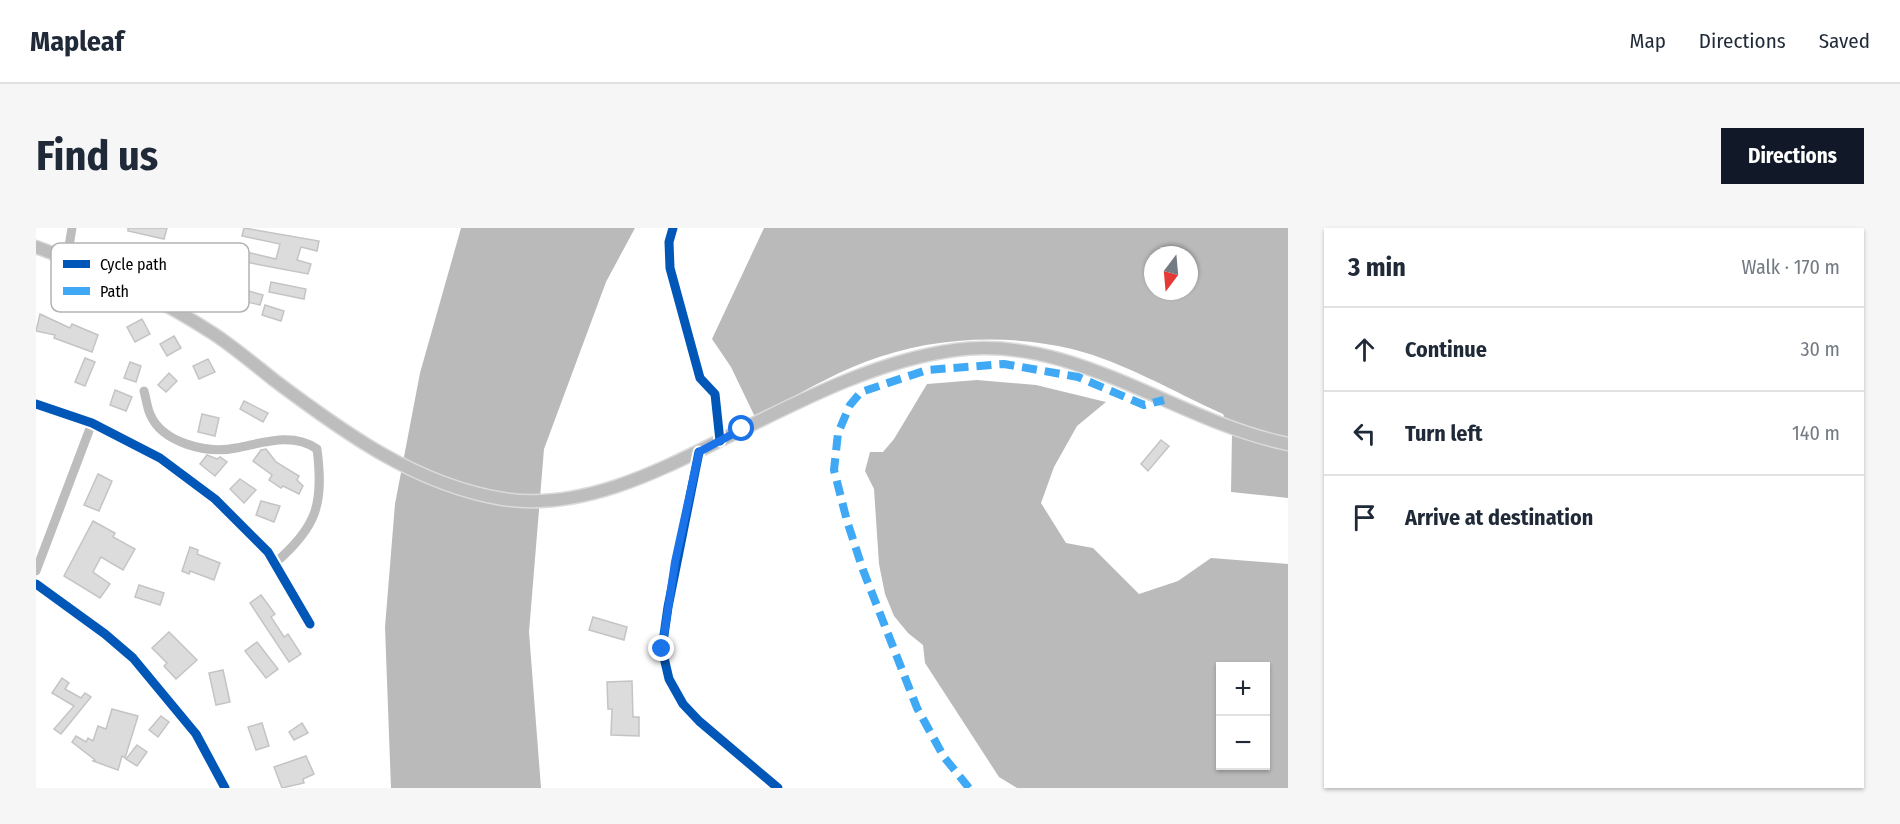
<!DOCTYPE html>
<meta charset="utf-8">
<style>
:root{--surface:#fff;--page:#f6f6f7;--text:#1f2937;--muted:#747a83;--line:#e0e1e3;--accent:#111827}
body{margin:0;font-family:"Fira Sans Condensed",sans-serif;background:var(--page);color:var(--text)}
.controls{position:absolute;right:18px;bottom:18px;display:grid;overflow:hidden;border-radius:0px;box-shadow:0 2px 4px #0004}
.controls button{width:54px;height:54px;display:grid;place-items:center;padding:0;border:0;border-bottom:2px solid var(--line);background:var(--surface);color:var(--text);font:30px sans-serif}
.compass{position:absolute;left:1108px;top:18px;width:54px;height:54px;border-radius:50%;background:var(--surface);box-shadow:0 2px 4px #0004;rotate:196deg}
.stop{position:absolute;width:18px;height:18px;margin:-14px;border:4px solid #1a73e8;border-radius:50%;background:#fff}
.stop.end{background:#1a73e8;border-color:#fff;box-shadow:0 2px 6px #0008}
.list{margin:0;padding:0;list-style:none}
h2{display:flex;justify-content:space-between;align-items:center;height:78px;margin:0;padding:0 24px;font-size:26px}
h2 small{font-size:20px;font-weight:400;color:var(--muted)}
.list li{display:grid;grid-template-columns:39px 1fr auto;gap:18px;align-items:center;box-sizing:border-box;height:84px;padding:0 24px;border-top:2px solid var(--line)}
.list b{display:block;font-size:22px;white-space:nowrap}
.list em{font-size:20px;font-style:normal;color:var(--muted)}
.icon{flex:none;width:33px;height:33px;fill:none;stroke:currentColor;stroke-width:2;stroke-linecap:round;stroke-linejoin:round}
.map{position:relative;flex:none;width:1252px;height:560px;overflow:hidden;border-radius:0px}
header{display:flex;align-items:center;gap:36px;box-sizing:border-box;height:84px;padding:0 30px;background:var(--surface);border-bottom:2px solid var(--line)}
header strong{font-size:28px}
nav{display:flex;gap:33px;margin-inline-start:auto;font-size:21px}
.intro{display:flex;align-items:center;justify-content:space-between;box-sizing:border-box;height:144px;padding:0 36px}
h1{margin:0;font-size:42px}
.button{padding:15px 27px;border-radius:0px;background:var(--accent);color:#fff;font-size:21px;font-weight:700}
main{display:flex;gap:36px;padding:0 36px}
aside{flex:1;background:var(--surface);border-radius:0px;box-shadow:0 2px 4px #0004}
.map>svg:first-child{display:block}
.water{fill:#bababa;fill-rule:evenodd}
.building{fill:#dcdcdc;stroke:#c4c4c4;stroke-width:1.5}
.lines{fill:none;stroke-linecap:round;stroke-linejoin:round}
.major-casing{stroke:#dbdbdb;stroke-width:15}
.minor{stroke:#bdbdbd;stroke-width:9}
.major{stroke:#bdbdbd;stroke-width:12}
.quiet{stroke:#3fa9f5;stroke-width:8;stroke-dasharray:15 8;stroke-linecap:butt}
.cycleway-casing{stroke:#fff;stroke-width:13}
.cycleway{stroke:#0057b8;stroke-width:9}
.route{stroke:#1a73e8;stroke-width:8}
.key{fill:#fff;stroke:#b2b2b2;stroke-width:1.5}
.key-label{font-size:16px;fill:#000}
</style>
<header>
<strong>Mapleaf</strong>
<nav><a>Map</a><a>Directions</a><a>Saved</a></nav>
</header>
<div class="intro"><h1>Find us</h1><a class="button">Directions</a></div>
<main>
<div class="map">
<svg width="1252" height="560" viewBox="0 0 1252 560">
<rect width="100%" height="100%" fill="#fff"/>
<!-- water -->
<g class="water">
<polygon points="425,0 599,0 570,54 508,221 493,404 505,560 355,560 349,399 359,276 384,145"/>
<path d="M728 0H1252V270L1195 264 1196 206 1187 186C1138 164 1088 134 1036 121 968 105 894 109 829 134 792 148 755 171 719 189L695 139 676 111ZM1117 27H1153V63H1117Z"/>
<path d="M941 152 1000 157 1070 174 1041 198 1018 239 1005 275 1030 315 1057 320 1103 366 1142 353 1175 330 1252 336V560H981L963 549 889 435 887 417 872 405 858 388 849 366 843 336 838 261 829 243 834 224H847L858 211 891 156ZM1184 439H1230V538H1184Z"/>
</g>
<!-- building -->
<g class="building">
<polygon points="92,0 131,0 128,11 92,3"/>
<polygon points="208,0 283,13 281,23 265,19 261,32 275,36 272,46 199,32 202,22 240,31 244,16 206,8"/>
<polygon points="235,54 270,61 268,71 233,64"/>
<polygon points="209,62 227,67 224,77 207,73"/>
<polygon points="229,77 248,83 245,93 226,87"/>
<polygon points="4,86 34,100 36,96 62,107 56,124 18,110 19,107 0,103"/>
<polygon points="106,91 114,106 99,114 91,99"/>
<polygon points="138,108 145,120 131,128 124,116"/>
<polygon points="49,130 59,134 49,158 39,154"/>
<polygon points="172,131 179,144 163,151 157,138"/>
<polygon points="94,134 105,138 100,154 88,150"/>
<polygon points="133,145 141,153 130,164 122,157"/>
<polygon points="79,162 96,169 90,183 74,177"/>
<polygon points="208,173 232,185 227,194 204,181"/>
<polygon points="166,186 183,190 179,208 162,204"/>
<polygon points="1125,212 1133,218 1112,243 1105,236"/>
<polygon points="230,221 240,234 263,248 261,252 267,258 263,266 247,258 245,260 233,252 236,247 217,233 225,222"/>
<polygon points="171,227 181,231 184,229 191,234 179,248 164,236"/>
<polygon points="62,246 76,253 63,283 48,277"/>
<polygon points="204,251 220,262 208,275 194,261"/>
<polygon points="225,273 244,278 238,294 220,287"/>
<polygon points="57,293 79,305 77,309 99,321 87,342 65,329 57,344 74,356 64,370 28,348"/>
<polygon points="154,319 162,322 161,326 184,335 178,352 154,343 153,346 146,343"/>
<polygon points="103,357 128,365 124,377 99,369"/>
<polygon points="225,367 239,386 235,389 248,409 252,406 265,426 253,434 214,375"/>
<polygon points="557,389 591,399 588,412 553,402"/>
<polygon points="133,404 161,432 140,451 128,438 131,435 116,420"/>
<polygon points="221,414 242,441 230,450 209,423"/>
<polygon points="187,442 194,474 180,477 173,445"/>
<polygon points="26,450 33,455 29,461 45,470 49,465 55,469 25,506 18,501 38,478 16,465"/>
<polygon points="596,453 597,489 603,489 603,508 575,507 576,481 572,481 571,454"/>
<polygon points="76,481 102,488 89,530 86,528 82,542 57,533 59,532 36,514 40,508 50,514 52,510 57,513 62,498 70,501"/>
<polygon points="125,488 133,494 122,509 113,502"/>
<polygon points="226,495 233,518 220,522 212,499"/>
<polygon points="266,495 272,505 258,512 253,504"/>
<polygon points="101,517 111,524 101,538 90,531"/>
<polygon points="270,528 278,546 267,551 268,555 246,560 238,539"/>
</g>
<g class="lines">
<!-- major casing -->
<g class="major-casing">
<path id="major" d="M0 19C64 42 121 69 178 106 199 120 219 137 238 152 307 204 380 257 467 271 552 284 634 237 707 201 773 168 845 132 919 122 1039 106 1139 193 1252 216"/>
</g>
<!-- minor -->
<g class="minor">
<polyline points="637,0 633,14 634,40 664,150 679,166 684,213"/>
<polyline points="31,30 36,0"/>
<path d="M108 163C110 170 111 179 114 186 126 215 171 226 200 220 227 215 256 204 281 221 288 276 281 299 239 335"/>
<polyline points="0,176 56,195 124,230 179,271 232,324 274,396"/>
<polyline points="663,224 632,379 626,421 633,451 647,476 663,493 742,560"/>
<polyline points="0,343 56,195"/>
<polyline points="0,356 69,406 97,430 160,506 189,560"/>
</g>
<!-- major -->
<use href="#major" class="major"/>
<!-- quiet -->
<polyline class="quiet" points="933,560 908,529 881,480 827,342 811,293 798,242 802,205 814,177 825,164 891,142 968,136 1042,149 1108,177 1128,172"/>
<!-- cycleway casing -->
<g class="cycleway-casing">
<g id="cycleway">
<polyline points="637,0 633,14 634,40 664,150 679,166 684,213"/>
<polyline points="0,176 56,195 124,230 179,271 232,324 274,396"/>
<polyline points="663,224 632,379 626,421 633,451 647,476 663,493 742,560"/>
<polyline points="0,356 69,406 97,430 160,506 189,560"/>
</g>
</g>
<!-- cycleway -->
<use href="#cycleway" class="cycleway"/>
</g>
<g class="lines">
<!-- route -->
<polyline class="route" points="626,421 639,334 663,224 706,201"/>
</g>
<!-- legend -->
<rect x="15" y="15" width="198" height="69" rx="9" class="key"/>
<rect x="27" y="32" width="27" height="8" fill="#0057b8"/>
<rect x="27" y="59" width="27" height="8" fill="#3fa9f5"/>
<g class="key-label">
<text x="64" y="42">Cycle path</text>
<text x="64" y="69">Path</text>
</g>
</svg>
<div class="controls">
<button>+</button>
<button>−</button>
</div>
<svg class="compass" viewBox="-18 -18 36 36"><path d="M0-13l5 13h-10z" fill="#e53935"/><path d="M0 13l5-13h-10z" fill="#747a83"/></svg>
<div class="stop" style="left:706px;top:201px"></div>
<div class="stop end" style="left:626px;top:421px"></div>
</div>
<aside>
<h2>3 min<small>Walk · 170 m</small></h2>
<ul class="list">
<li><svg class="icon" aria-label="ahead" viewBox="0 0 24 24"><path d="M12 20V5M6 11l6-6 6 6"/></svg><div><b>Continue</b></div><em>30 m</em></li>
<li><svg class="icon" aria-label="left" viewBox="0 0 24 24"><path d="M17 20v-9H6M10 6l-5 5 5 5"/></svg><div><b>Turn left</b></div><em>140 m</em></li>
<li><svg class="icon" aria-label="arrive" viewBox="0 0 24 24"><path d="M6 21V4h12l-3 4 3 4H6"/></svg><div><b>Arrive at destination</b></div></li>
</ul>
</aside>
</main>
